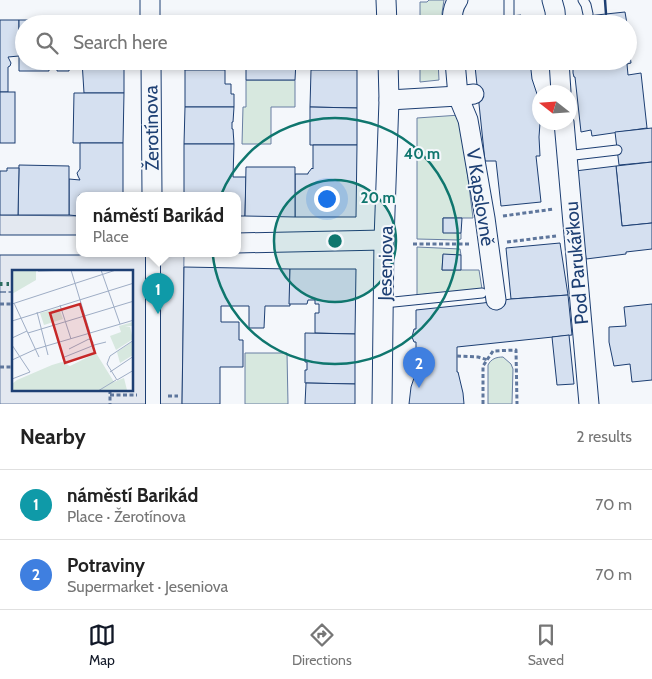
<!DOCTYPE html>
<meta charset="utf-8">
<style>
:root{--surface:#fff;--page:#f6f6f6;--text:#222;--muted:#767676;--line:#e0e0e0;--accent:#111827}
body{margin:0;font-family:Cabin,sans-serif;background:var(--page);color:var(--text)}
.compass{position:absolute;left:532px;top:85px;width:45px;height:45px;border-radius:50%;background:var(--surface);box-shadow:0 2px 8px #0003;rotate:287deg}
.you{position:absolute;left:326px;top:198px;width:18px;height:18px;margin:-12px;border:4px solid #fff;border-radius:50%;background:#1a73e8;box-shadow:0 0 0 8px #1a73e833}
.badge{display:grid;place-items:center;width:32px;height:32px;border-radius:50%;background:var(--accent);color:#fff;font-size:16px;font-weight:700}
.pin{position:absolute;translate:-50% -41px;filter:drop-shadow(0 1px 2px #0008)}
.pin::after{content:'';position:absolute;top:26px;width:18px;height:15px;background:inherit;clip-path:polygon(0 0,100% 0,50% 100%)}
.popup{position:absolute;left:76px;top:192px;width:165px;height:65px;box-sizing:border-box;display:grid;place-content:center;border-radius:10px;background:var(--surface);filter:drop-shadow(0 1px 4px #0005);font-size:16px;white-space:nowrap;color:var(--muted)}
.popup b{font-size:19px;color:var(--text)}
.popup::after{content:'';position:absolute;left:50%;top:100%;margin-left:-10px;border:10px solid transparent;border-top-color:var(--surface)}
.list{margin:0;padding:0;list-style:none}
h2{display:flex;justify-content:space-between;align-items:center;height:65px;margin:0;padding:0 20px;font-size:21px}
h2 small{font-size:16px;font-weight:400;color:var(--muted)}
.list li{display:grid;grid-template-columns:32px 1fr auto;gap:15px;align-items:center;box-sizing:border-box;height:70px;padding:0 20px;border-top:1px solid var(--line)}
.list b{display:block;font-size:19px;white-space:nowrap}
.list p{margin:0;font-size:16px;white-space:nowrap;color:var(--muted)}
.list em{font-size:16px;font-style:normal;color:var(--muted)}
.icon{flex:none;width:28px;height:28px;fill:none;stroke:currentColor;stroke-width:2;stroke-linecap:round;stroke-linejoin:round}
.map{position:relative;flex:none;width:652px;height:404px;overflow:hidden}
.search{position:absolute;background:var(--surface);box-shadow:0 2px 8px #0003;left:15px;right:15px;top:15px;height:55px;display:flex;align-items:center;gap:12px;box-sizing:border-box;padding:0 18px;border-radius:28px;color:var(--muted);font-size:19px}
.sheet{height:205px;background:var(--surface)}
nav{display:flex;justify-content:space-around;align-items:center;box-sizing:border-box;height:70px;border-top:1px solid var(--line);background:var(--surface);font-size:14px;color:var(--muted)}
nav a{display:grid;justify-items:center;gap:2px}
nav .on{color:var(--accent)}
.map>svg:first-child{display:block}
.green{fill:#d7e8df;stroke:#687fa3}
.parking{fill:#e3e8f0;stroke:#687fa3;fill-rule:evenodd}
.building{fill:#d5e0f0;stroke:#1d3f73}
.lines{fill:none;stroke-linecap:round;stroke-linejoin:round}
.service-casing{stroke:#1d3f73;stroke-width:11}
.pedestrian-casing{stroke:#1d3f73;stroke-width:16}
.minor-casing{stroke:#1d3f73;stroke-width:21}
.path{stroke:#5e769c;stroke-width:3;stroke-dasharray:4 2.5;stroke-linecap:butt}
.service{stroke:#f4f7fb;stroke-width:9}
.pedestrian{stroke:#f4f7fb;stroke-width:14}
.minor{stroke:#f4f7fb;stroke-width:19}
.hedge{stroke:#2c6c60;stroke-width:4;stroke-dasharray:2.5 4;stroke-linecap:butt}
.fence{stroke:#1d3f73;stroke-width:1;stroke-dasharray:6 2.5;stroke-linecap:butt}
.wall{stroke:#1d3f73;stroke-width:2.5}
.ring{fill:none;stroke:#0f766e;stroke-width:2.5}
.labels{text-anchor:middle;stroke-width:4;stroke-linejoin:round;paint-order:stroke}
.street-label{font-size:19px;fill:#1d3f73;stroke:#f4f7fb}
.inset-road{fill:none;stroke:#9eadc5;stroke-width:1}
.view{fill:#c62828;fill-opacity:0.15;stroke:#c62828;stroke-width:2.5}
.inset-edge{fill:none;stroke:#1d3f73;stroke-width:2.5}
.centre{fill:#0f766e;stroke:#f4f7fb;stroke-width:2.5}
.ring-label{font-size:15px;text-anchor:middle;font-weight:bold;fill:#0f766e;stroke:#f4f7fb;stroke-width:4;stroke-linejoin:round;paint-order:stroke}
</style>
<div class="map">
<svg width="652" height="404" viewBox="0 0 652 404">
<rect width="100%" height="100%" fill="#f4f7fb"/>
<!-- green -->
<g class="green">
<polygon points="429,0 444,0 442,13 442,24 420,24 420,2 427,2"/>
<polygon points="420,61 438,61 439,80 420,82"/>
<polygon points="246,80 295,80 295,107 271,107 271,144 242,144 243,107 246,107"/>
<polygon points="460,115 473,218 443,218 443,232 461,233 461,239 458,240 417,239 417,118"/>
<polygon points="417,247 460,249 461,255 443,255 442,270 479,270 482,289 417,295"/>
<polygon points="245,353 287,353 288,404 245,404"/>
<path d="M503 357 511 364 513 369 512 404H488V365C491 359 496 357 503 357Z"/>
</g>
<!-- parking -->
<path class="parking" d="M0 215 79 216V253H184L182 404H0ZM14 272H132V390H14Z"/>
<!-- building -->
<g class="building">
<polygon points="625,12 627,24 569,24 568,18"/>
<polygon points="521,15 522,24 482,24 481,19"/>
<polygon points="0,20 19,20 19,56 8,57 11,63 10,66 8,67 8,92 0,92"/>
<polygon points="19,20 69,20 69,24 24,24 24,61 70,61 69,71 57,71 57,69 49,69 49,71 19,71"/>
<rect x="69" y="20" width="55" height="4"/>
<polygon points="187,21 247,21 247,24 185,24"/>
<rect x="247" y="21" width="49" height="3"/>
<rect x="296" y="21" width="61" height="3"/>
<polygon points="628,40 631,63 627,64 628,75 641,73 647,128 592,136 591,130 581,132 575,77 574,77 573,73 573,61 628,61"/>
<polygon points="82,61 124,61 124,93 84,93"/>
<rect x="185" y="61" width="35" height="9"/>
<polygon points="246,61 296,61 295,80 246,80"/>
<polygon points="296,61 357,61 357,70 322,71 322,62 310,61 310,63 296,63"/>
<polygon points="486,61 530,61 532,79 538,97 540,123 539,137 540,156 536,156 541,202 501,206 496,161 485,161 475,66 486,65"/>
<polygon points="185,70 225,70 225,84 231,84 231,94 234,94 234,107 185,107"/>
<polygon points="311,70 357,70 357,108 310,107"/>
<rect x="0" y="92" width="15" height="51"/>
<polygon points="74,93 124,93 123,143 73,143"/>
<polygon points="185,107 234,107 233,122 232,122 232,129 233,129 234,144 184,144"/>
<polygon points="310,107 357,108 357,145 310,145"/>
<polygon points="652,128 652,162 619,165 615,132"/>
<polygon points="80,143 123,143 123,195 79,195 79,216 69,215 69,179 80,180 78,176 77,173 80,169"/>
<polygon points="184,144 234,144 233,177 246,177 245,216 237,216 237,195 184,195"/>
<polygon points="313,145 357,145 356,217 295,217 295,174 308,174 308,173 312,168 313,169"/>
<polygon points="652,162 652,223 622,226 616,166"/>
<polygon points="19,165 69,166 69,215 18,215"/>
<polygon points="616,166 622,226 652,223 652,249 626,252 626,254 586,259 575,171"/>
<polygon points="246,167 295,167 295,217 245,216"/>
<polygon points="7,168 19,168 18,215 0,215 0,171 7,171"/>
<polygon points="443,218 462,218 461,233 443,233"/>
<polygon points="560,243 568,295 511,299 506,248"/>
<polygon points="443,254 461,255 461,270 442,270"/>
<polygon points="184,267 290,269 290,306 265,306 264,328 249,328 249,306 221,306 221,322 239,322 239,340 243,340 243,367 220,367 220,404 182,404"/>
<polygon points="290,269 356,269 355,334 315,333 315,313 319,313 319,304 315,304 315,300 308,300 307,304 289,304"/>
<polygon points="568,295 572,335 457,347 457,372 458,372 463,393 464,404 409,404 411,387 416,372 416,362 419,362 419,349 416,349 416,342 414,342 412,337 414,329 416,329 416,310 483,303 511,299"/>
<polygon points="652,304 652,380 632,382 630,364 614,366 609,342 609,327 626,326 624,307"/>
<polygon points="305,333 355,334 355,384 305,383 305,370 307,370 307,362 305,362"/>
<polygon points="569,335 574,384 557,385 552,337"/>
<polygon points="306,383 355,384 355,404 305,404"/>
</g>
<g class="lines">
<!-- service casing -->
<g class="service-casing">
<g id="service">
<polyline points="509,0 509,16"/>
<polyline points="583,0 586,5 588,14"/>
<polyline points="566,156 617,150"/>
<polyline points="384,303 482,293"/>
</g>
</g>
<!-- pedestrian casing -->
<g class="pedestrian-casing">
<polyline id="pedestrian" points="153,253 153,404"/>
</g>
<!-- minor casing -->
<g class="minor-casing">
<g id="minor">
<polyline points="150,0 150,24"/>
<polyline points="386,0 387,24"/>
<polyline points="552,0 555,11 556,24"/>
<path d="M452 24C452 15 453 6 458 0"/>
<polyline points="151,61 152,195"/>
<polyline points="455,61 458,96 468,120 485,218 496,300"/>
<polyline points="559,61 561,92"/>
<polyline points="389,100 458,96 474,94"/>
<polyline points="564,122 589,404"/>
<polyline points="237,243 384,240"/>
<polyline points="0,245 79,245"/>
<polyline points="382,404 384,240 389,100 388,61"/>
</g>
</g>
<!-- path -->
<g class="path">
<polyline points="503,216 554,209"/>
<polyline points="507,242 556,236"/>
<polyline points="413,244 469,244"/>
<polyline points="0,304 14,304"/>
<polyline points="457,356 478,357 488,360"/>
<polyline points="0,367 14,367"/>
<polyline points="110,390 110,404"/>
<polyline points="110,395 137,395"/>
<polyline points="168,396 178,396"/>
<polyline points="483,404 483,366 493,351 516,350 517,404"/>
</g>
<!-- service -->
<use href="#service" class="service"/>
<!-- pedestrian -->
<use href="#pedestrian" class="pedestrian"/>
<!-- minor -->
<use href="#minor" class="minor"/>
<!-- hedge -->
<polyline class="hedge" points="0,284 14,284"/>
<!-- fence -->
<polyline class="fence" points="0,292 14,292"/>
<!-- wall -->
<polyline class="wall" points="605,0 606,14"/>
</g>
<!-- distance rings -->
<circle cx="335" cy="241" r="61" fill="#0f766e" fill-opacity=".12"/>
<g class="ring">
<circle cx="335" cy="241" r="61"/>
<circle cx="335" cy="241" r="123"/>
</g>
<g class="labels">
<!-- street labels -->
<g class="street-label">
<text transform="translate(151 128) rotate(-91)" y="7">Žerotínova</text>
<text transform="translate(481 197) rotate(81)" y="7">V Kapslovně</text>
<text transform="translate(385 263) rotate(-89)" y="7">Jeseniova</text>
<text transform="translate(576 263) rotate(-95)" y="7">Pod Parukářkou</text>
</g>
</g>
<!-- overview -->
<g transform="translate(12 270)">
<rect width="121" height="121" fill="#f4f7fb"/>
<path d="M0 0H24V10L0 24ZM47 38 51 49 32 55 28 43ZM121 52V56H113L118 57 121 69 104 80 98 66 109 62 107 56ZM121 71V85L108 93 105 82ZM84 83 102 112 112 108 115 120 0 121V114L5 110 40 95 50 92 58 96Z" fill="#d7e8df"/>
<path class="inset-road" d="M59 0 78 63M89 0 108 54M26 1 59 0M2 33 27 87M0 34 104 0M48 35 59 69M25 42 36 85M0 51 122 13M16 63 122 31M0 68 15 61M122 70 98 86 95 94 105 110 122 100M0 75 18 102 0 109M57 79 77 69 81 72M81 79 82 75 94 72M50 88 80 76 81 72M0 90 24 79 122 50M98 102 122 86M86 121 104 110"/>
<path class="view" d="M68 34 83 83 53 93 38 43Z"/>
<rect width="121" height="121" class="inset-edge"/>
</g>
<circle cx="335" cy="241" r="8" class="centre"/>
<g class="ring-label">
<text x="422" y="159">40 m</text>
<text x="378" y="203">20 m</text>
</g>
</svg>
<svg class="compass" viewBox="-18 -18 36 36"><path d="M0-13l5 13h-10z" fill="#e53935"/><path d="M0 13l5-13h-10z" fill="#767676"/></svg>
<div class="you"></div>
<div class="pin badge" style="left:158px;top:314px;background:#0f9aa8">1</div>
<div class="popup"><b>náměstí Barikád</b>Place</div>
<div class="pin badge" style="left:419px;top:388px;background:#3f7fe0">2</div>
<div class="search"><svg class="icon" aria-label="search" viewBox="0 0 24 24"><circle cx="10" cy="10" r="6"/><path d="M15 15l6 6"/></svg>Search here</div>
</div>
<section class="sheet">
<h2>Nearby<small>2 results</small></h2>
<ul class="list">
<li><span class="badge" style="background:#0f9aa8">1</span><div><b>náměstí Barikád</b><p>Place · Žerotínova</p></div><em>70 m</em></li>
<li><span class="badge" style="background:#3f7fe0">2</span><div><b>Potraviny</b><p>Supermarket · Jeseniova</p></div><em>70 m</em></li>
</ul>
</section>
<nav>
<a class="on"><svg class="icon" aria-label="map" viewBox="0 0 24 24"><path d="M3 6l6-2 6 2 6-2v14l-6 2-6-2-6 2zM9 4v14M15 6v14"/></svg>Map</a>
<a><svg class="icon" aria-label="directions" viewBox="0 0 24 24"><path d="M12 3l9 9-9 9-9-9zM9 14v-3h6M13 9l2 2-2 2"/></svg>Directions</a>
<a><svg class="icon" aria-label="saved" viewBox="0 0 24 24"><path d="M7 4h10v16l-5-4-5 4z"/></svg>Saved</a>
</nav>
